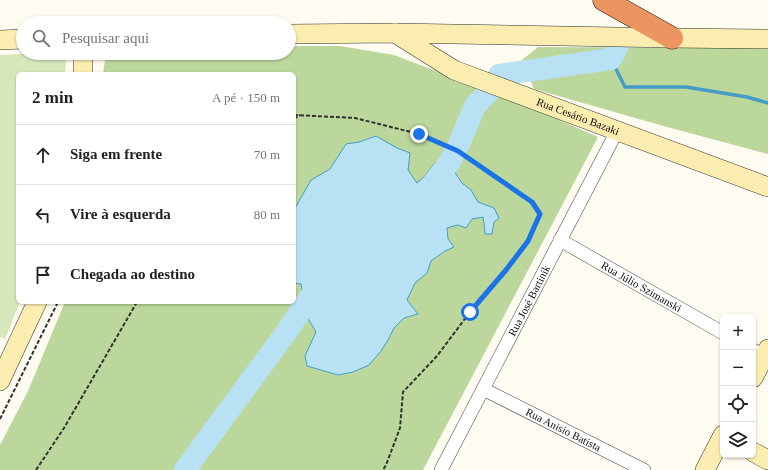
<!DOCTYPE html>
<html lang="pt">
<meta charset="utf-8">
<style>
:root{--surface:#fff;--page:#f6f6f6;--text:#222;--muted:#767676;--line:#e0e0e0}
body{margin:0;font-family:Georgia,serif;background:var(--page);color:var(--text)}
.controls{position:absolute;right:12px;bottom:12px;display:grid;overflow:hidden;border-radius:6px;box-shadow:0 1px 3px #0004}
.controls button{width:36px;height:36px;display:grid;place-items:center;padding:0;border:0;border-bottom:1px solid var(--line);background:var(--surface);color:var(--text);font:20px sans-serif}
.stop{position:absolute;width:12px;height:12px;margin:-9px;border:3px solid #1a73e8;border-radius:50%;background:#fff}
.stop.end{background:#1a73e8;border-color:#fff;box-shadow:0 1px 4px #0008}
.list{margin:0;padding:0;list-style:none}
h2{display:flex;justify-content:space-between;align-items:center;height:52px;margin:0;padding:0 16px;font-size:17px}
h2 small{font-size:13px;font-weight:400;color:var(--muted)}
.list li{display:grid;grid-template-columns:26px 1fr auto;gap:12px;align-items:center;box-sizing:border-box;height:60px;padding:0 16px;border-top:1px solid var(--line)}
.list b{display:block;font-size:15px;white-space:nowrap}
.list em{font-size:13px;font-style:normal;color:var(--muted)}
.icon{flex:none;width:22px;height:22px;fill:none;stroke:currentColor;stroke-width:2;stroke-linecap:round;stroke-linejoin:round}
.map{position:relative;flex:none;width:768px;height:470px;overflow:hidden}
.search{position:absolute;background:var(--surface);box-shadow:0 1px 3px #0004;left:16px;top:16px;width:280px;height:44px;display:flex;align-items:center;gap:10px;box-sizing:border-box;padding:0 14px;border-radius:22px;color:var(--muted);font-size:15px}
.panel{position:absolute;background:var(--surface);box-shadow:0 1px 3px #0004;left:16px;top:72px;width:280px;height:232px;border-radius:6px}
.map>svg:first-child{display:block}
.green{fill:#d6e7bc}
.forest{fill:#bcd79c}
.water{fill:#b8e2f3;stroke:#439dc6}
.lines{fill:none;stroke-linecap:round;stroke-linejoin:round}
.stream{stroke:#439dc6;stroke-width:3.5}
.river{stroke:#b8e2f3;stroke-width:22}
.street-casing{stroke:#424242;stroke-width:14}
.secondary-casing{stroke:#313131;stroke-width:20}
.highway-casing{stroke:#202020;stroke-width:23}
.path{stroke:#313131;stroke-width:2;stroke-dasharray:4 2;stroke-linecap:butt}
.street{stroke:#fff;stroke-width:13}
.secondary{stroke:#fbecb0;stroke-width:19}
.highway{stroke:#ed9561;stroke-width:22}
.route{stroke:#1a73e8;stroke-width:5}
.labels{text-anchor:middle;stroke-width:4;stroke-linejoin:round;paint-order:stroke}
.street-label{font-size:11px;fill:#0f0f0f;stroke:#fff}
</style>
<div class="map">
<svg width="768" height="470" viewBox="0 0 768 470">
<rect width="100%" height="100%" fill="#fefbf1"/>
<!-- green -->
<polygon class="green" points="45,53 67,53 65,74 18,74 18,302 20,302 5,339 0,337 0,55"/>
<!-- forest -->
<g class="forest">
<polygon points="289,46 340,46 394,55 523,104 598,137 423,470 0,470 0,445 28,391 65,302 294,302 294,74 103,74 106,53 289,53"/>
<polygon points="538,47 768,48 768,154 667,127 534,89 522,60"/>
</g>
<!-- water -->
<polygon class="water" points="376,136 397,148 410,153 408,170 417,183 424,177 435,163 444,156 462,183 471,190 478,202 494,208 499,218 494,222 492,234 485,234 484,223 483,217 472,219 466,228 458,225 447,228 448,239 454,247 445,251 431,261 427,273 415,283 407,300 418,314 404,318 394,328 388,340 381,351 369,365 353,372 338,375 307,366 305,356 316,332 306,315 301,284 294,283 294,210 311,180 330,169 346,144 359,142"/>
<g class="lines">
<!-- stream -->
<polyline class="stream" points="611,59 625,87 686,87 747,97 768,103"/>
<!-- river -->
<g class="river">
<polyline points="499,75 611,59 618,46"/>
<polyline points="459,144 475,106 492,88"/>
<polyline points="431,186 449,163 453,156"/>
<polyline points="185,470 285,334 321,281"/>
</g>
<!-- street casing -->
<g class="street-casing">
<g id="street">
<path id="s1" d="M560 240 723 333"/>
<polyline points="753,350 764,357"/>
<path id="s2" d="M483 389 644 470"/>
<path id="s3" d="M441 470 617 131"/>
</g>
</g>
<!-- secondary casing -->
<g class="secondary-casing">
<g id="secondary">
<path id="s4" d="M395 33 454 70 768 187"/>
<polyline points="289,34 395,33 672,38 768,39"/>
<polyline points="0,40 23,39"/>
<polyline points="83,53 83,74"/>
<polyline points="753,378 768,349"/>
<polyline points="0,381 37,302"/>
<polyline points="753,452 768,460"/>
<polyline points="705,470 723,435"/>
</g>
</g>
<!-- highway casing -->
<g class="highway-casing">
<polyline id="highway" points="604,0 672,38"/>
</g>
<!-- path -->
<g class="path">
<polyline points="294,115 355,118 419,134 458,151 532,202 540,214 528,241 506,270 470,312 437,356 403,392 400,428 386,465 383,470"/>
<polyline points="294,119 300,115"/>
<polyline points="0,419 58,302"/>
<polyline points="36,470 64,428 137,302"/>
</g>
<!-- street -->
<use href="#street" class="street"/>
<!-- secondary -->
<use href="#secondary" class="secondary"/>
<!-- highway -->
<use href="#highway" class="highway"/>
</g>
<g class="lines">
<!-- route -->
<polyline class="route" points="419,134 458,151 532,202 540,214 528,241 506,270 470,312"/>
</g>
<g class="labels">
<!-- street labels -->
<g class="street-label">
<text dy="4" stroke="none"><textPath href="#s4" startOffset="202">Rua Cesário Bazaki</textPath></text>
<text dy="4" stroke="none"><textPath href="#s1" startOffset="94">Rua Júlio Szimanski</textPath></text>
<text dy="4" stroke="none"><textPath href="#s3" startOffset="191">Rua José Bartinik</textPath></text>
<text dy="4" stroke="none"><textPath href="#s2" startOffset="90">Rua Anisio Batista</textPath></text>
</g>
</g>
</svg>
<div class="controls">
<button>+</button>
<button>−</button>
<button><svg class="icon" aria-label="locate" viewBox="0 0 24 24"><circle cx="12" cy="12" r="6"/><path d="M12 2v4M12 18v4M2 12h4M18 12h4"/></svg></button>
<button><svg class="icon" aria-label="layers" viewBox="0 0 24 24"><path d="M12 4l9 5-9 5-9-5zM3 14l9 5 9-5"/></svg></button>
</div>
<div class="stop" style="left:470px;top:312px"></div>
<div class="stop end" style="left:419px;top:134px"></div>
<div class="search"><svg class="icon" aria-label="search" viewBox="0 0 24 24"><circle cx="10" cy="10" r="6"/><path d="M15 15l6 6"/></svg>Pesquisar aqui</div>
<section class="panel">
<h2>2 min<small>A pé · 150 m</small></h2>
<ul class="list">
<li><svg class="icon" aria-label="ahead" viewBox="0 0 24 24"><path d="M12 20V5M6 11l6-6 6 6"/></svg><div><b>Siga em frente</b></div><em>70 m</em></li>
<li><svg class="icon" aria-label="left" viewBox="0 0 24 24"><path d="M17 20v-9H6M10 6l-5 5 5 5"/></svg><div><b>Vire à esquerda</b></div><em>80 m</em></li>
<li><svg class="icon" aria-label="arrive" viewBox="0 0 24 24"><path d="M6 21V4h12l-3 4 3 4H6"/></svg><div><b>Chegada ao destino</b></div></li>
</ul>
</section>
</div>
